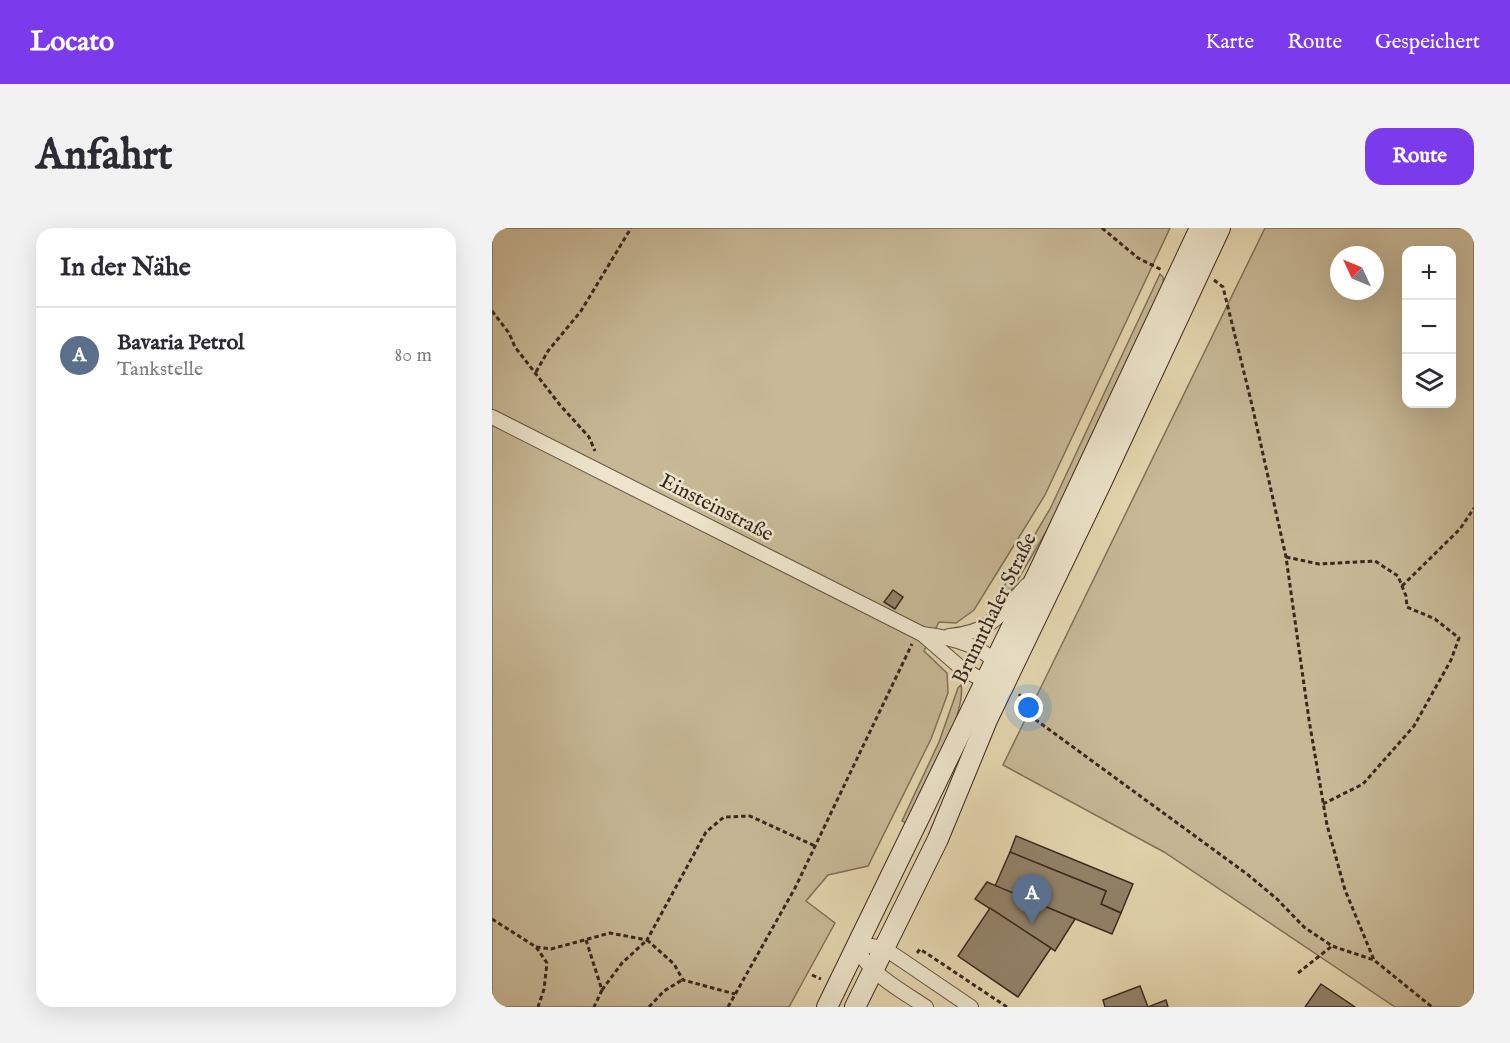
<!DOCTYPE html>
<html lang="de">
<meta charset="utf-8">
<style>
:root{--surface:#fff;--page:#f2f2f3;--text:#2b2b33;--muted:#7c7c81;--line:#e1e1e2;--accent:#7c3aed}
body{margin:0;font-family:"IM FELL English",serif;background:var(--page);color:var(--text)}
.controls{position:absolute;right:18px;top:18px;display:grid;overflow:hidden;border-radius:12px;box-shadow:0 6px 24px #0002}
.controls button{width:54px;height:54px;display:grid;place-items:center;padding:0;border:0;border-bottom:2px solid var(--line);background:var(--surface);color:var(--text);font:30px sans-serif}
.compass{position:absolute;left:838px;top:18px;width:54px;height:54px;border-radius:50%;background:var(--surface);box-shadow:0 6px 24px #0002;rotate:314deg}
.you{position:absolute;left:537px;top:480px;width:21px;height:21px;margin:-15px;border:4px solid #fff;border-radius:50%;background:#1a73e8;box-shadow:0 0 0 9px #1a73e833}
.badge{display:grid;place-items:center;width:39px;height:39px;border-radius:50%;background:var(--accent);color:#fff;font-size:20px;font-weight:700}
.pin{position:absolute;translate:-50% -50px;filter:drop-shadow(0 2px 3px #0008)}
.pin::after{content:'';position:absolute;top:32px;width:21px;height:18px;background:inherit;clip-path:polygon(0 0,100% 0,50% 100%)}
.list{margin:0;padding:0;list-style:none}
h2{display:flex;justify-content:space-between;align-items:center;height:78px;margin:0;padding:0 24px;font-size:26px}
h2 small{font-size:20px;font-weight:400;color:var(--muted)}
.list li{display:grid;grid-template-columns:39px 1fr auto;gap:18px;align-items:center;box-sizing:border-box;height:96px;padding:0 24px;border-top:2px solid var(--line)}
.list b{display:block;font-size:22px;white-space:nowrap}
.list p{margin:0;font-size:20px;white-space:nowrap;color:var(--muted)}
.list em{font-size:20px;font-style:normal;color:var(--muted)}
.icon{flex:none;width:33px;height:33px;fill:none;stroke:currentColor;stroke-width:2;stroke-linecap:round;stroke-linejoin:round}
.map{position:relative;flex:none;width:982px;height:779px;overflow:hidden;border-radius:18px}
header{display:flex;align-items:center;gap:36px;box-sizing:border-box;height:84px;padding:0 30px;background:var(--accent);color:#fff}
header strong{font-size:28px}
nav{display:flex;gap:33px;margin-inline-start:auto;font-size:21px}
.intro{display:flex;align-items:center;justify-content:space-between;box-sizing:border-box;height:144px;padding:0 36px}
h1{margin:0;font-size:42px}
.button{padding:15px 27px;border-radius:18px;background:var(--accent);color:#fff;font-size:21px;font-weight:700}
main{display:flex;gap:36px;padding:0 36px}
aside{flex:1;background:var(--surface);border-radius:18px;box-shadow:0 6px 24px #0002}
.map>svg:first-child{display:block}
.green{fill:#c7b896;stroke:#80705a;stroke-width:1.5;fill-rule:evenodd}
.building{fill:#928269;stroke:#39281e;stroke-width:1.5}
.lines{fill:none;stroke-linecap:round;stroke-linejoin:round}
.minor-casing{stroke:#645442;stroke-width:16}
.secondary-casing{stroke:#39281e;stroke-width:22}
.path{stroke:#39281e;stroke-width:3;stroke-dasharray:4.5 3;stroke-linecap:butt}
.minor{stroke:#ede4cb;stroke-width:14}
.secondary{stroke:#ede4cb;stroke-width:20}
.labels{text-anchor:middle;stroke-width:5;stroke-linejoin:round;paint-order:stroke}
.street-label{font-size:21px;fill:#39281e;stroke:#ede4cb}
</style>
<header>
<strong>Locato</strong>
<nav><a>Karte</a><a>Route</a><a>Gespeichert</a></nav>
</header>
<div class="intro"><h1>Anfahrt</h1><a class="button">Route</a></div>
<main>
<aside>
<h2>In der Nähe<small></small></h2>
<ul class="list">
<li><span class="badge" style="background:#5c6f8a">A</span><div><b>Bavaria Petrol</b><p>Tankstelle</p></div><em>80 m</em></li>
</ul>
</aside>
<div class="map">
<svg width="982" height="779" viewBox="0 0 982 779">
<rect width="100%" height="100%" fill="#e4d6af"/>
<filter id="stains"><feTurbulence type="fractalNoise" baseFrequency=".00333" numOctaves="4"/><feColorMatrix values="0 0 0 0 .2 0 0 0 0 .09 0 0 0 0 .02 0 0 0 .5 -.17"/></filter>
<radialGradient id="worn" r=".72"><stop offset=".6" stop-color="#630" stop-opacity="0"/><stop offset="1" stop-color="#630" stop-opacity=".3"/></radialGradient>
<!-- green -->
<g class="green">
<polygon points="0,0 678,0 553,267 482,382 464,395 447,394 432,423 455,445 456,465 439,511 376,638 336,647 314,673 343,695 297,779 0,779"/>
<path d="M773 0H982V779H903L672 624 511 537ZM960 22V176H914V22ZM847 27H883V63H847Z"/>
<polygon points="668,46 671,49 672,59 561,292 521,360 513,372 495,387 558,281"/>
<path d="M469 457C475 486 430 566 416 596L410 593 447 514 466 460Z"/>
</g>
<!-- building -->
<g class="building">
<polygon points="401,362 411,369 403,381 392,374"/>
<polygon points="524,608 641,656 629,685 609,676 614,663 518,624"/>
<polygon points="518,624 614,663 609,676 629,685 620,706 503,658"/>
<polygon points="495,654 583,691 563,723 483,671"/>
<polygon points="498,680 559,720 526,769 466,728"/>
<polygon points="829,756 863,779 813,779"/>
<polygon points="648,758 656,779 674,772 676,779 613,779 611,772"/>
</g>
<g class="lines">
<!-- minor casing -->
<g class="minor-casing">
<g id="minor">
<polyline points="0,189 430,406 469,440 494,454 500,453"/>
<path d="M430 406C457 409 490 416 508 439"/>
<path d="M457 408C500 404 508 387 535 357"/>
<path d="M434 779C408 762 380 747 364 720L379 718 392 720 479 779"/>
</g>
</g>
<!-- secondary casing -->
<g class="secondary-casing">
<g id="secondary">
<polyline points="335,779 548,341 708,0"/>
<polyline points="363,779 446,611 495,492 610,253 728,0"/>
</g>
</g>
<!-- path -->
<g class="path">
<polyline points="610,0 646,30 670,42"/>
<polyline points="722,52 731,59 760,177 794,329 817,492 835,597 853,662 882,732"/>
<polyline points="0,83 17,105 23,119 68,177 97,209 103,223"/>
<polyline points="44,144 56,123 89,83 139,0"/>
<polyline points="794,329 827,336 883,333 906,348 914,368 915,379 943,391 967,410 959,432 922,498 871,556 831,576"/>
<polyline points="910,358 968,301 982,280"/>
<polyline points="527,466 544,492 755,646 785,671 812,699 840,718 882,732 940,779"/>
<polyline points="0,691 44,719 55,735 52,761 46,779"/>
<polyline points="94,712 110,762 102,779"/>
<polyline points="44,719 59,721 118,705 155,712 214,604 232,589 258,588 323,618"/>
<polyline points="425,725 428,721 515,779"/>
<polyline points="806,745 840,718"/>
<polyline points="320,747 329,751"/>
<polyline points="110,762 130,735 155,712 182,736 191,752 243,766"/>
<polyline points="157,779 172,763 190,752"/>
<polyline points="236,779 303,660 420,416"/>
</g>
<!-- minor -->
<use href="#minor" class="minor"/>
<!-- secondary -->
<use href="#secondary" class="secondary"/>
</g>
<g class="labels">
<!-- street labels -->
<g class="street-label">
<text transform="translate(225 279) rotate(27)" y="7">Einsteinstraße</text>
<text transform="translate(502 380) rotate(-64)" y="7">Brunnthaler Straße</text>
</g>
</g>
<rect width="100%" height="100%" filter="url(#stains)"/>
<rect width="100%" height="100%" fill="url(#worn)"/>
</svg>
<div class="controls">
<button>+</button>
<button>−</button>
<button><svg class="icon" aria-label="layers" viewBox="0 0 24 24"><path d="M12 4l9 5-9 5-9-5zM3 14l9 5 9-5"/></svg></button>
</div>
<svg class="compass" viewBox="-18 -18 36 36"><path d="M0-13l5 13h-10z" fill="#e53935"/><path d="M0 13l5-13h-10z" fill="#7c7c81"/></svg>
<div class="you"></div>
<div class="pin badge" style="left:540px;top:696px;background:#5c6f8a">A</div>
</div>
</main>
